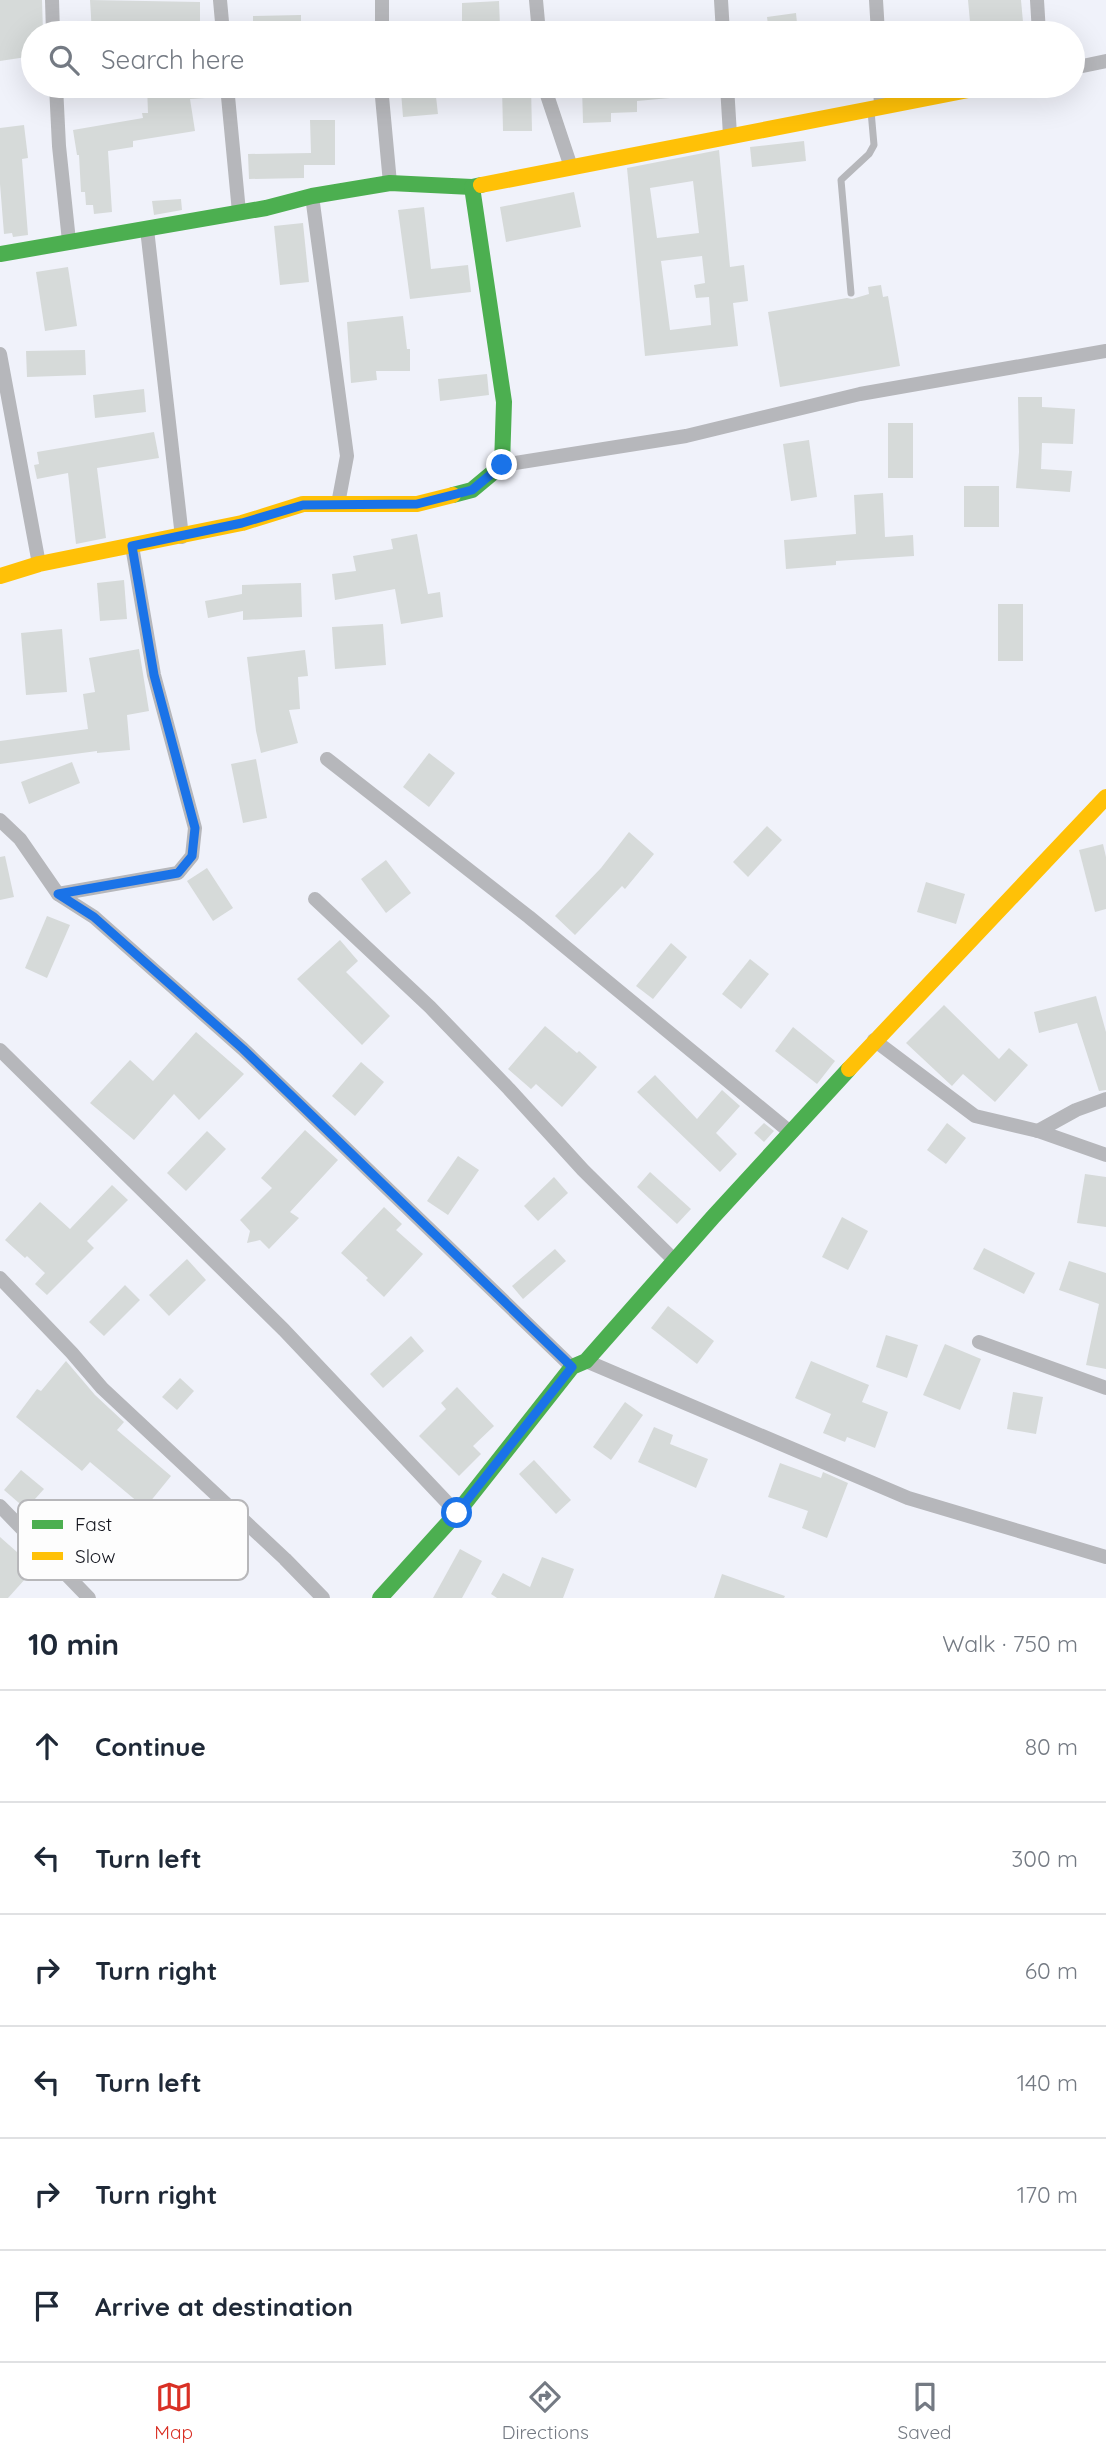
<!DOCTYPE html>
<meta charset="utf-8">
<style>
:root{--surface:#fff;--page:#f2f2f3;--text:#1f2937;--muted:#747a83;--line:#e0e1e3;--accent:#d93025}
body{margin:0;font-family:Quicksand,sans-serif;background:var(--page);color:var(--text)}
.stop{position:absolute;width:21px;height:21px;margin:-16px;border:5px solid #1a73e8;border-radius:50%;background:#fff}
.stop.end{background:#1a73e8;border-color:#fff;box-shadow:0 2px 7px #0008}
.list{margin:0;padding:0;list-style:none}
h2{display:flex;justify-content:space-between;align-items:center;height:91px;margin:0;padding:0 28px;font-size:30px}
h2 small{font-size:23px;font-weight:400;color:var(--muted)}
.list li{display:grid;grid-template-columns:46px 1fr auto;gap:21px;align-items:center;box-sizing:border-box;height:112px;padding:0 28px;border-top:2px solid var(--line)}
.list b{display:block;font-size:26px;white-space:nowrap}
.list em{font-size:23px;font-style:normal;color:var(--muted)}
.icon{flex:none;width:38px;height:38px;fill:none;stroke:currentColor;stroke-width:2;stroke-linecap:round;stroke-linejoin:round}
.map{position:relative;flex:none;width:1106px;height:1598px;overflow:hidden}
.search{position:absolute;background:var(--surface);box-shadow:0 7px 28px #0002;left:21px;right:21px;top:21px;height:77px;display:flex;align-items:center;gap:18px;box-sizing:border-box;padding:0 24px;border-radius:38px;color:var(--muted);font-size:26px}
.sheet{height:763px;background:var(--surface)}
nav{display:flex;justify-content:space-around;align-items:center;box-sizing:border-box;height:98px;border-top:2px solid var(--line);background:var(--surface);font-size:19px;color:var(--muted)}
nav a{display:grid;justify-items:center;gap:4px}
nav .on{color:var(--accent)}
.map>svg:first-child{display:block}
.building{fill:#d6dad9;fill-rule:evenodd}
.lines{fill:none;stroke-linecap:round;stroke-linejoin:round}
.lane{stroke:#b6b7bb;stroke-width:7}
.street{stroke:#b6b7bb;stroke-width:14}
.fast{stroke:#4caf50;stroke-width:16}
.slow{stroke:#ffc107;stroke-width:16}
.route{stroke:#1a73e8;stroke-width:9}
.key{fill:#fdfdfd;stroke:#b7b7ba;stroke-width:2}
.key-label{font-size:19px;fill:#13151e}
</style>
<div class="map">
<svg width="1106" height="1598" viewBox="0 0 1106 1598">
<rect width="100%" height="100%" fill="#f0f2fa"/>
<!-- building -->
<g class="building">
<polygon points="0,0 42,0 43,33 33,33 33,56 0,61"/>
<polygon points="90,0 200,2 200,33 92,33"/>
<polygon points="968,0 1021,0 1024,33 971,33"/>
<polygon points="499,1 500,27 462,28 462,3"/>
<polygon points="796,13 798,33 769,33 767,17"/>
<polygon points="301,15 301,33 253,33 253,16"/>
<polygon points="147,86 205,86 205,98 190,99 195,131 133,141 133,147 108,151 112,212 94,214 93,205 86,205 85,192 81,192 79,155 77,155 73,130 143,118 142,113 148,113"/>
<polygon points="502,86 531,86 532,131 503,131"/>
<polygon points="582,86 669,86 670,98 637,101 637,112 611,113 611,122 583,123"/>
<polygon points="435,88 438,114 403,117 401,92"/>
<polygon points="310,120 335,120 335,165 304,165 304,178 249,179 248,154 311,153"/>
<polygon points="24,125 28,158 22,159 28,235 13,237 12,233 4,234 0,184 0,128"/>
<polygon points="804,141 806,161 752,167 750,147"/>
<path d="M719 150 730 267 744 265 748 301 733 303 738 346 645 356 627 168ZM693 181 699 233 657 238 650 188ZM702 256 705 283 694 285 696 298 709 297 711 325 670 330 661 261Z"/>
<polygon points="574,192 581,227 506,242 500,207"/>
<polygon points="181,199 182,210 154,215 152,201"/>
<polygon points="424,207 431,269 468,265 471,292 410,299 398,210"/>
<polygon points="303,223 309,282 280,285 274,226"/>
<polygon points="68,267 77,326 45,331 36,272"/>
<polygon points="881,285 883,297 888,296 900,366 780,387 768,312 847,298 852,299 869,294 868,287"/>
<polygon points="403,316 407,349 410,349 410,371 376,371 377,380 351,383 347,322"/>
<polygon points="85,350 86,375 27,377 26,351"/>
<polygon points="487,374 489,395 440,401 438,379"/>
<polygon points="144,389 146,412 95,418 93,395"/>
<polygon points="1018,397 1042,397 1042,407 1075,409 1073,444 1042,443 1041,469 1072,471 1070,492 1016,488 1019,452"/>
<rect x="888" y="423" width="25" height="55"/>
<polygon points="154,432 159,458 97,468 106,538 76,544 68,473 37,479 34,465 39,464 37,452"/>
<polygon points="809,440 817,497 791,501 783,444"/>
<rect x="964" y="486" width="35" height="41"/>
<polygon points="883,493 885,537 913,535 914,556 836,561 836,565 786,569 784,540 856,534 854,495"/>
<polygon points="417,534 428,594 440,592 443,617 401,624 395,589 335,600 332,574 356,571 353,556 393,549 391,539"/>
<polygon points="124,580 127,619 100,621 97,583"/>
<polygon points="301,583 302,617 243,620 243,611 208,618 205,601 242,594 242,585"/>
<rect x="998" y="604" width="25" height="57"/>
<polygon points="383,624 386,665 335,669 332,627"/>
<polygon points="62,629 67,692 26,695 21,633"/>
<polygon points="139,649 149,711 127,715 130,750 97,753 97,751 0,764 0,741 88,729 83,694 95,692 89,658"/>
<polygon points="305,650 308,676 298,677 300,709 289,710 298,743 261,753 256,731 247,657"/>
<polygon points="429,753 455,773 429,807 403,787"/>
<polygon points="256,759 267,818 243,823 231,764"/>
<polygon points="72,762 80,783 29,804 21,782"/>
<polygon points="767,826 782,840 748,877 733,862"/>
<polygon points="629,832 654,854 625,889 622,886 575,935 555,916 601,868"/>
<polygon points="1103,844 1106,857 1106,909 1095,912 1079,850"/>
<polygon points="5,856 14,897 0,900 0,857"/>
<polygon points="386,860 411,893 386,913 361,879"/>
<polygon points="207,868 233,908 213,921 187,881"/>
<polygon points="926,882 965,894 956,924 917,912"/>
<polygon points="47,916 70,925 47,978 25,968"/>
<polygon points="340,940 358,961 346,972 390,1016 362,1045 297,979"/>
<polygon points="671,943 687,957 653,999 636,986"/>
<polygon points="750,959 769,974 741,1009 722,994"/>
<polygon points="1096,996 1106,1032 1106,1090 1099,1091 1077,1023 1039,1033 1034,1012"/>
<polygon points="944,1005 999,1059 1009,1048 1028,1065 995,1102 963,1074 952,1086 906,1043"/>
<polygon points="545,1026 577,1053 579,1051 597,1067 562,1107 536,1084 531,1089 508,1069"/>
<polygon points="793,1027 835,1061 817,1084 775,1051"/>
<polygon points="196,1032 244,1074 199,1120 174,1094 134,1140 90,1103 130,1060 153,1081"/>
<polygon points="361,1062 384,1082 355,1116 332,1096"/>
<polygon points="655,1075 697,1119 722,1090 740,1106 716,1133 737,1154 720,1172 637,1092"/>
<polygon points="764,1123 774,1131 764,1142 754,1133"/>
<polygon points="947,1123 966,1138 946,1164 927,1150"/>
<polygon points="305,1130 338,1160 290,1212 299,1218 269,1249 260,1240 247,1243 250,1231 240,1220 272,1188 261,1178"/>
<polygon points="207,1131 226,1149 186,1191 167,1173"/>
<polygon points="458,1156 479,1170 448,1215 427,1201"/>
<polygon points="650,1172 691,1209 677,1224 637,1187"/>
<polygon points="1085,1174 1106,1177 1106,1227 1077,1223"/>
<polygon points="554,1177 568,1193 538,1221 524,1206"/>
<polygon points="112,1185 128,1200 87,1241 94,1248 47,1295 35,1284 45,1273 27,1256 25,1258 5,1240 40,1202 70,1229"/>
<polygon points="384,1207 402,1224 396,1230 423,1254 384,1297 366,1280 368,1278 341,1253"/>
<polygon points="842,1217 868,1231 848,1270 822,1257"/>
<polygon points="984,1248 1035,1273 1024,1294 973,1269"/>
<polygon points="555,1249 566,1261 523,1299 512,1286"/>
<polygon points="187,1259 206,1280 169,1316 149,1295"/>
<polygon points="1069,1261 1106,1273 1106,1369 1086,1365 1099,1304 1059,1290"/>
<polygon points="125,1285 140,1300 104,1336 89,1322"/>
<polygon points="668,1306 714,1341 697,1364 651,1328"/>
<polygon points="886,1335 918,1345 907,1378 876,1367"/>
<polygon points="411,1336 424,1351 383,1388 370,1374"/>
<polygon points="945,1344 981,1359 960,1410 923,1395"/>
<polygon points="66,1361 95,1395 124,1422 117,1430 171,1476 145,1508 90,1462 82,1471 16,1417 37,1389 41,1391"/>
<polygon points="811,1361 869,1385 862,1402 888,1412 875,1448 847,1437 845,1442 823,1433 831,1414 795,1398"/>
<polygon points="180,1378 194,1391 177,1410 162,1397"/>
<polygon points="457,1387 494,1426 473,1446 481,1454 459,1476 419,1436 446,1409 441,1403"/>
<polygon points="1013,1392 1043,1397 1036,1434 1007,1429"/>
<polygon points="625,1402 643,1415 611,1460 593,1447"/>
<polygon points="654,1427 673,1435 670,1444 708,1459 696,1488 638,1462"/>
<polygon points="534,1460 571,1500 556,1514 519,1474"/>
<polygon points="780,1463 821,1478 823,1472 848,1483 827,1538 802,1528 808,1511 768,1497"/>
<polygon points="21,1470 44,1489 26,1509 4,1490"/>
<polygon points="0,1537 35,1568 8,1598 0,1598"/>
<polygon points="460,1549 482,1561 462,1598 433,1598"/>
<polygon points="542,1557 574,1569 563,1598 497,1598 491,1594 503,1573 530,1587"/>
<polygon points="722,1574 785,1596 784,1598 714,1598"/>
</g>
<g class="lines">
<!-- lane -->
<polyline class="lane" points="851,293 841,180 869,154 874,145 871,111"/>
<!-- street -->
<g class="street">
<polyline points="52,0 53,33"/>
<polyline points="220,0 223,33"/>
<polyline points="536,0 539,33"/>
<polyline points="721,0 723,33"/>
<polyline points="876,0 878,33"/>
<polyline points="1037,0 1039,33"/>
<polyline points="382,33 382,0"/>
<polyline points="1073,68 1106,61"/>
<polyline points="56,86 59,146 69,241"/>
<polyline points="227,86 239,212"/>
<polyline points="381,86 390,183"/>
<polyline points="544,86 571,167"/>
<polyline points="727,86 730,135"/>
<polyline points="880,86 881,107"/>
<polyline points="312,196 347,456 338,504"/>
<polyline points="147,229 182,537"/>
<polyline points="0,354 39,564"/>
<polyline points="502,465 686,436 860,394 1106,351"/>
<polyline points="327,759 529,917 790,1132"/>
<polyline points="0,820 20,839 58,894 94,917 243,1049 572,1367"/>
<polyline points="58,894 178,873 192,856 195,828 154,675 132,546"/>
<polyline points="315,899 430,1007 509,1089 583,1170 673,1259"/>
<polyline points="874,1040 975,1116 1038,1131 1106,1155"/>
<polyline points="0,1050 284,1330 457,1513"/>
<polyline points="1038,1131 1076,1110 1106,1099"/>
<polyline points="0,1278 72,1353 102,1388 285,1559 323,1598"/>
<polyline points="979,1342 1106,1388"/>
<polyline points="586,1361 908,1498 1106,1557"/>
<polyline points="0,1506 89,1598"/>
</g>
<!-- fast -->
<g class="fast">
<polyline points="0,254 266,208 312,196 390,183 472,187 481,185"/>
<polyline points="453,495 472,490 502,465 504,402 472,187"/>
<polyline points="380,1598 457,1513 572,1367 586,1361 713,1217 849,1069"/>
</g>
<!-- slow -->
<g class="slow">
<polyline points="481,185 989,86"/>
<polyline points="0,576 39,564 242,523 303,504 417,504 453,495"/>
<polyline points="849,1069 1106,797"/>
</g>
</g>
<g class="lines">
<!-- route -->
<polyline class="route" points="457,1513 572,1367 243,1049 94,917 58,894 178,873 192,856 195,828 154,675 132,546 242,523 303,505 417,504 472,490 502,465"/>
</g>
<!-- legend -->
<rect x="18" y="1500" width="230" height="80" rx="10" class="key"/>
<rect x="32" y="1520" width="31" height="9" fill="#4caf50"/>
<rect x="32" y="1552" width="31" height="8" fill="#ffc107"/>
<g class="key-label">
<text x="75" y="1531">Fast</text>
<text x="75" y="1563">Slow</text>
</g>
</svg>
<div class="stop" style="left:457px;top:1513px"></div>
<div class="stop end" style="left:502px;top:465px"></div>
<div class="search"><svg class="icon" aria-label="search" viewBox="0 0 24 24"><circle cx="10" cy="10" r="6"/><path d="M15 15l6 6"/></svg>Search here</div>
</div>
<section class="sheet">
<h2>10 min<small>Walk · 750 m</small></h2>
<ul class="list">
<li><svg class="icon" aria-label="ahead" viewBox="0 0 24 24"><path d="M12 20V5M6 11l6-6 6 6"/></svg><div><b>Continue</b></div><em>80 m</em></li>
<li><svg class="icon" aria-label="left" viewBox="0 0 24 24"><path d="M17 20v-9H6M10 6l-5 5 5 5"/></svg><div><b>Turn left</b></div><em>300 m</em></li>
<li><svg class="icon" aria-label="right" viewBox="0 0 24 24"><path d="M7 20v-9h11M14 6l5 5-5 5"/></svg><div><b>Turn right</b></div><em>60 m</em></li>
<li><svg class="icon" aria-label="left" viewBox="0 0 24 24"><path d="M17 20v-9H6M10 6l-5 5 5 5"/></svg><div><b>Turn left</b></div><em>140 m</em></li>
<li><svg class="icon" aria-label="right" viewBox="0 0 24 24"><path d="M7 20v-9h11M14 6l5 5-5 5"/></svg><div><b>Turn right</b></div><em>170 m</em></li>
<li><svg class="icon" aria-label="arrive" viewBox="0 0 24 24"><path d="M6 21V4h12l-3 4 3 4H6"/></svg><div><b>Arrive at destination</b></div></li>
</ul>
</section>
<nav>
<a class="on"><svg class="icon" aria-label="map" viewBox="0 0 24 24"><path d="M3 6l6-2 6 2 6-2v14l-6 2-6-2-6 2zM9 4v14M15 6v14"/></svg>Map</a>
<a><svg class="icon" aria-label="directions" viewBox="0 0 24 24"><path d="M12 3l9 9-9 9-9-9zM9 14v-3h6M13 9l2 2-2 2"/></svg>Directions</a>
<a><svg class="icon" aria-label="saved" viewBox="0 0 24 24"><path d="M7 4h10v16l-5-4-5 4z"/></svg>Saved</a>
</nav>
